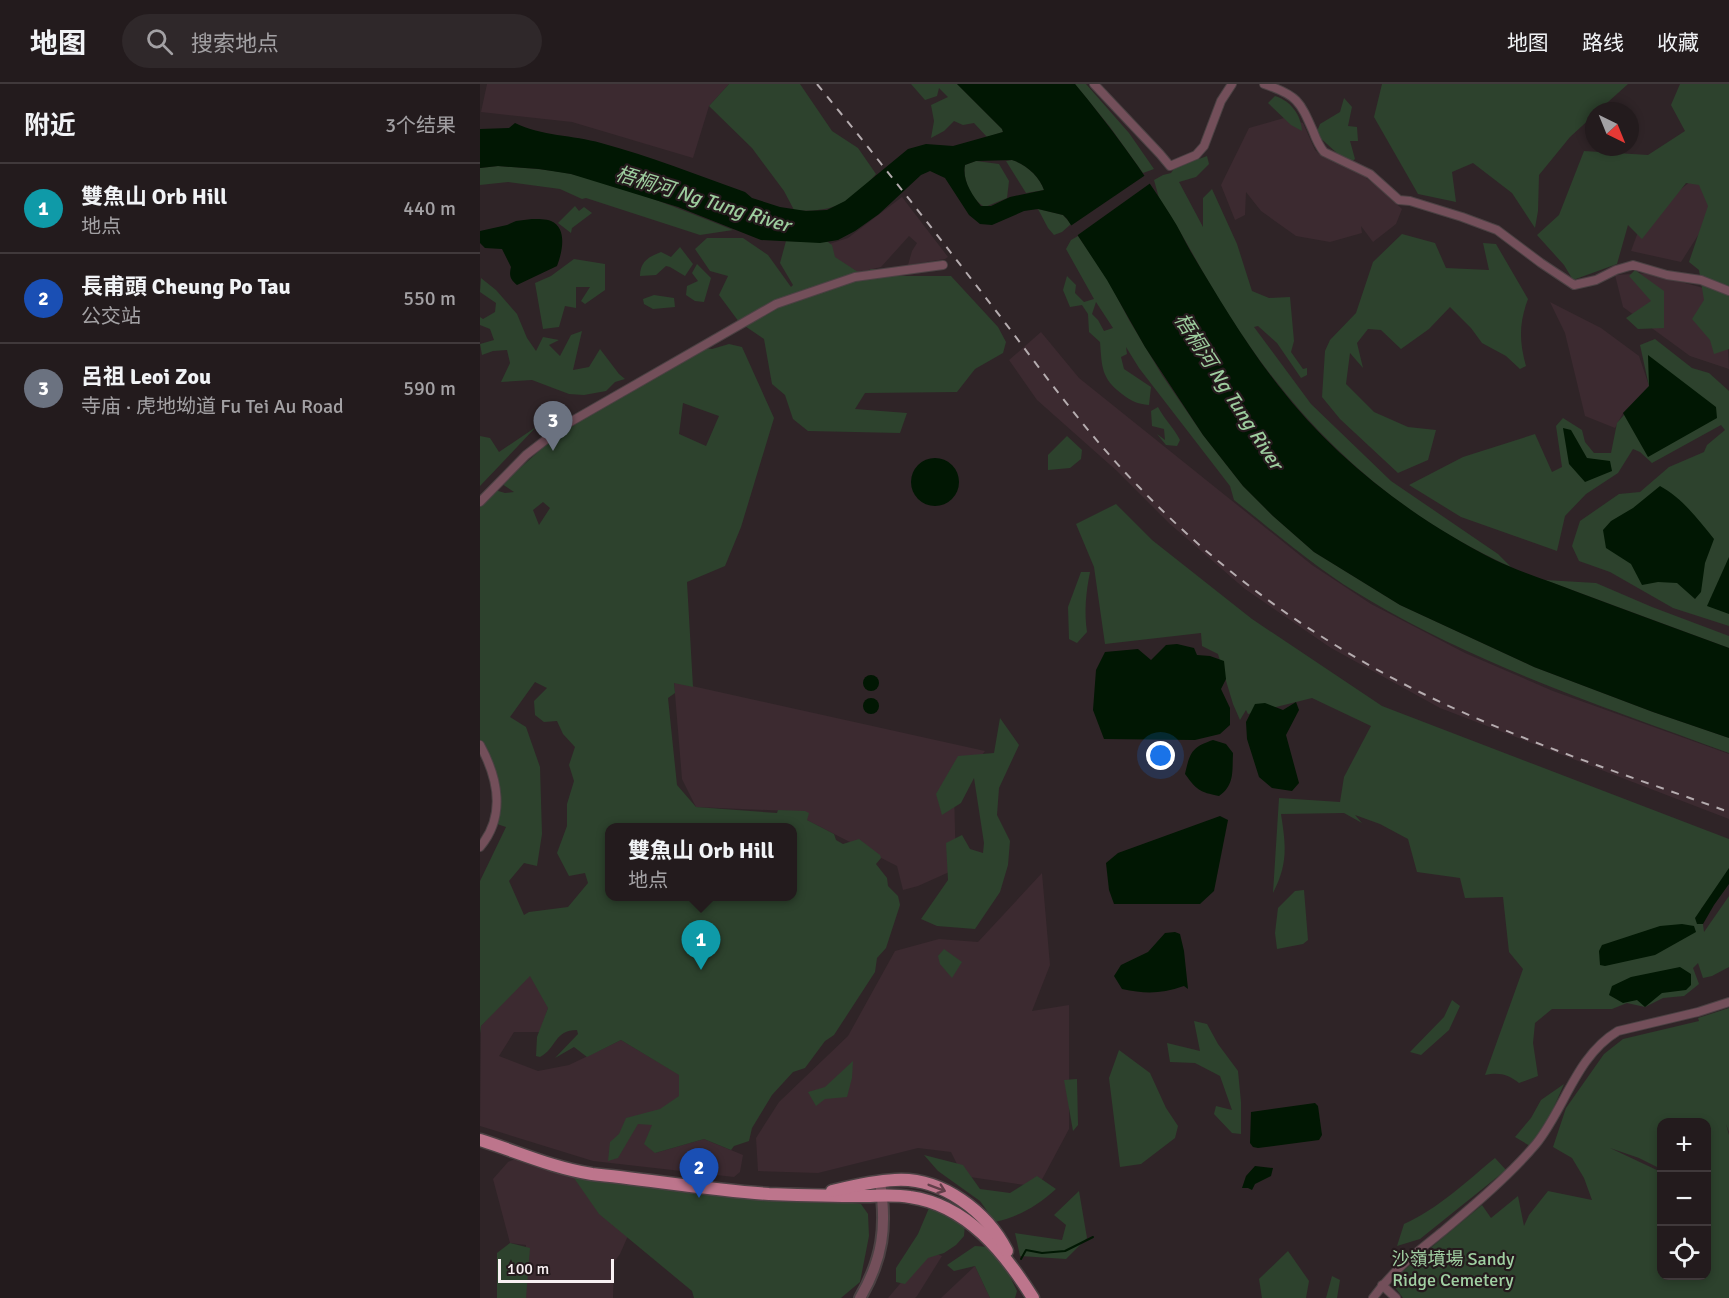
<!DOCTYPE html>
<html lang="zh">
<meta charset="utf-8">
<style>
:root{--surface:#231b1d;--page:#2f282a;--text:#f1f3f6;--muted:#a3a1a4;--line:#40393b;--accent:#bca0f2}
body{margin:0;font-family:Signika,"Noto Sans SC",sans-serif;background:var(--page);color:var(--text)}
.controls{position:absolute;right:18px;bottom:18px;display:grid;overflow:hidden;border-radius:12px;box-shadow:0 3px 9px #0003}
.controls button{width:54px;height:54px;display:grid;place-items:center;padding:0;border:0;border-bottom:2px solid var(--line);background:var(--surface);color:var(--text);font:30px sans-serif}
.compass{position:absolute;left:1105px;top:18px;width:54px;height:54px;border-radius:50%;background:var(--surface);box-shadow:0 3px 9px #0003;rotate:137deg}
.scale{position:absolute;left:18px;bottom:15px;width:116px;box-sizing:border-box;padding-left:6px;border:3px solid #f8f0f2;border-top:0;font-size:16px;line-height:21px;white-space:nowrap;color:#f8f0f2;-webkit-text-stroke:4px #251a1d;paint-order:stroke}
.you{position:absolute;left:681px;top:672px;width:21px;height:21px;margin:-15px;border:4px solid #fff;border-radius:50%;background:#1a73e8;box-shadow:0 0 0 9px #1a73e833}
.badge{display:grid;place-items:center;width:39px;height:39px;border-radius:50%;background:var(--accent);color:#fff;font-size:20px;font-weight:700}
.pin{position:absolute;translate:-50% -50px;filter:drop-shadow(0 2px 3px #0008)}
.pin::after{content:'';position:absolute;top:32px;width:21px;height:18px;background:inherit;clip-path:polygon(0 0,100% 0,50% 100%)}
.popup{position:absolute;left:125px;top:739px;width:192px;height:78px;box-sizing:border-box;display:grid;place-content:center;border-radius:12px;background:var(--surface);filter:drop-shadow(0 2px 4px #0005);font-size:20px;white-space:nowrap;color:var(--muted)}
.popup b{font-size:22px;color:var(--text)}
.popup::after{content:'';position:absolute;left:50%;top:100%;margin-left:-12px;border:12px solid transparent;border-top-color:var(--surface)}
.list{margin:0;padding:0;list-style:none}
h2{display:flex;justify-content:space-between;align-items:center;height:78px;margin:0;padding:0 24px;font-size:26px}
h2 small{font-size:20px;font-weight:400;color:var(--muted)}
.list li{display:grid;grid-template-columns:39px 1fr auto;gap:18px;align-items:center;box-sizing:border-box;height:90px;padding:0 24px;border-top:2px solid var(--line)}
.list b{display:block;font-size:22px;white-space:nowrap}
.list p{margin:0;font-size:20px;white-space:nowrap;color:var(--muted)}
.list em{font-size:20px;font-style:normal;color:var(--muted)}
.icon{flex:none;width:33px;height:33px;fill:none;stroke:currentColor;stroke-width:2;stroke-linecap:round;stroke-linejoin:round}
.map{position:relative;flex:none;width:1249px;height:1214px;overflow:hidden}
header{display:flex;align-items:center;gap:36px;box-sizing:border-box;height:84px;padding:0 30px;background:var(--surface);border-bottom:2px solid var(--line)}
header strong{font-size:28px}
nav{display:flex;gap:33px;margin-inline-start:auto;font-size:21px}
.search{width:420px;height:54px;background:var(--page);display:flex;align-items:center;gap:15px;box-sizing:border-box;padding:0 21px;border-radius:33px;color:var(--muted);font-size:22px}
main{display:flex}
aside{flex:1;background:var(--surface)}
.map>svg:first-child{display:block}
.built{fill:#3c2a30}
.green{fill:#2d422d;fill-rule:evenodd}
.water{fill:#011703;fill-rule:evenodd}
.pier{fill:#2f2427}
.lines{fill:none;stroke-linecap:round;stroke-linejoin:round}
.stream{stroke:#011703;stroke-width:2}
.minor-casing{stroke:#4b4143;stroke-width:10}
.tertiary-casing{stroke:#4b4143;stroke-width:14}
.primary-casing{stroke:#4b4143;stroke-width:15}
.minor{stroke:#734f5a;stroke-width:8}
.tertiary{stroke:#734f5a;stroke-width:10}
.primary{stroke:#bd758c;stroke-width:12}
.rail{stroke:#b5acaf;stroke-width:2;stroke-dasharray:8 8;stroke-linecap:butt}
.oneway{stroke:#623e49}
.labels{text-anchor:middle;stroke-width:4.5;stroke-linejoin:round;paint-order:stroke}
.park-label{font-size:18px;fill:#a0d0a2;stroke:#251a1d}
.water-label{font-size:20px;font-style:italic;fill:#9dcd9e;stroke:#251a1d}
</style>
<header>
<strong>地图</strong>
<div class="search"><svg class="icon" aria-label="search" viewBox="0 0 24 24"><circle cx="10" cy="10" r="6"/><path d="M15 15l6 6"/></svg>搜索地点</div>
<nav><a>地图</a><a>路线</a><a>收藏</a></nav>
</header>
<main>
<aside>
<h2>附近<small>3个结果</small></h2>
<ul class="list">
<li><span class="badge" style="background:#0f9aa8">1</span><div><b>雙魚山 Orb Hill</b><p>地点</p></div><em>440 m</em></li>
<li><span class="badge" style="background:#1a4fb4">2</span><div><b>長甫頭 Cheung Po Tau</b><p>公交站</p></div><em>550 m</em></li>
<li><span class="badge" style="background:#6b7280">3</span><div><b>呂祖 Leoi Zou</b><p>寺庙 · 虎地坳道 Fu Tei Au Road</p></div><em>590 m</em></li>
</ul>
</aside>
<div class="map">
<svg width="1249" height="1214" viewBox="0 0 1249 1214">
<rect width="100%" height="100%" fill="#2f2427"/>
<!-- built -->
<g class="built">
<polygon points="7,0 249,0 229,22 213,74 92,38 1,28"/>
<polygon points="804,34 823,39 835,66 843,73 888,90 886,94 899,103 922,125 916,140 893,158 881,142 882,149 850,158 816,152 781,127 766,108 765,131 755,136 741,101 769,44"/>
<polygon points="1222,88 1243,112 1201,178 1151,167 1162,137"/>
<polygon points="422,113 468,173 465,175 428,181 432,167 437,159 429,152 401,183 371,190 351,181 349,160 368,154"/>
<polygon points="1169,189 1245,210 1249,285 1210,272 1143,223 1135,191"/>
<polygon points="1070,218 1121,244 1159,272 1169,302 1143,329 1135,344 1105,332 1085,249"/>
<polygon points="561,248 599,294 832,481 891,520 985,569 1073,607 1249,670 1249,735 960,624 851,564 765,505 690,440 637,387 557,316 529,276"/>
<polygon points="194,598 505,667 474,707 476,785 438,802 423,806 417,782 309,727 216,723 202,695"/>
<polygon points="562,789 570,881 552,927 589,921 589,1045 558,1103 483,1092 471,1068 438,1064 338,1089 278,1087 276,1054 299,1018 368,952 415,867 459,855 498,858"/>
<polygon points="65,877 68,924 60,948 34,948 19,972 58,987 89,981 141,956 200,991 199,1014 175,1069 224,1055 263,1071 260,1088 254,1093 113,1077 0,1042 1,942 34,905"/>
<polygon points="37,1074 128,1103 158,1129 140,1170 134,1178 133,1214 42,1214 46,1161 30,1159 13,1095 28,1078"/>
<polygon points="448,1167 462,1172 437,1212 435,1214 408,1214"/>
<polygon points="495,1182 510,1214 461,1214"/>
</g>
<!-- green -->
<g class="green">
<path d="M249 0H320L352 47 378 64 396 90C370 119 354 129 314 126L304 107 272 64 229 22Z"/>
<polygon points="431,0 477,0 522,45 523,48 507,53 494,39 483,41 474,37 464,47 451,54 454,37 451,21 468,13 459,4 457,12 445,16"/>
<polygon points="595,0 606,0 649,49 674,85 663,89 630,43"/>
<polygon points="902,0 1148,0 1118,27 1114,27 1114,31 1090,53 1059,91 1058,127 1055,144 1032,109 993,79 972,88 976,118 938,110 894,33"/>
<polygon points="1200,0 1249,0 1249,265 1234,270 1230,256 1212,235 1224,216 1219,186 1209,178 1228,122 1219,101 1206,99 1162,155 1148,141 1137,180 1093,196 1084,181 1057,151 1079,131 1104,67 1168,71 1205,47 1191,21"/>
<path d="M795 12C811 17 821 31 822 47L811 41 788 19Z"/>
<polygon points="864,14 872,23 868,42 877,43 878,57 870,57 875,75 869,80 836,50 840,40 860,28"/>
<path d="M711 69 719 75 727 72 729 80 716 93 699 98 723 143V114L732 105 757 160 772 207 789 214 810 213 814 257 811 268 823 285 827 284V291L821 294 797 259 778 242 774 243 831 320 911 397 1018 470 1031 483C908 427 819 342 747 228 723 191 704 151 679 114L674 96 683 91 691 89 702 73Z"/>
<path d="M532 76C546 80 560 93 564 106L546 109 526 77Z"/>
<path d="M496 77 519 80 529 97 527 114 505 123C492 117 482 95 485 81Z"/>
<path d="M18 82C42 84 67 85 91 90 147 103 200 125 253 146L220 151 106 114 102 115 80 105 28 98 0 101V84Z"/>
<polygon points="95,122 99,127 104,123 112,129 92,144 91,149 78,139"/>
<polygon points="558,125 583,131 591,140 582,148 574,151 568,144"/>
<path d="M922 150 955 159 966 184 1009 186 1003 159 1016 160 1048 215C1039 239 1039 257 1046 282L1040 285 1026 272 1002 259 991 244 970 223 949 245 921 265 901 246 888 245 877 259 883 284 870 269 866 300 894 328 928 343 956 346 948 376 918 389 860 335 842 313 845 267 850 256 876 229 893 178Z"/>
<path d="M598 152 628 196 649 236 682 291 723 351 763 402 793 432 834 468 920 521 1054 583 1173 628 1249 654V669C1127 624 1002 583 889 516 840 488 798 451 754 416L750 402 659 284 646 263 647 270 641 273 644 285 671 303 669 321C657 320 651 317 642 310 621 294 622 283 620 258L609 248 608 230 602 221 590 223 583 206 587 192 596 201 595 209 604 218 614 215 586 165 591 156ZM616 218 633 244 624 247 618 236 612 230Z"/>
<polygon points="227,154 263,154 288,171 311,203 313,201 300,179 306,157 348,158 352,161 355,173 381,190 391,185 408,186 420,192 471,192 518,243 526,258 523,269 495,285 477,308 385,309 375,325 427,329 420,349 328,347 313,335 305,311 292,300 284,255 259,238 239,211 248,192 230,187 215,165"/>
<path d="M200 163 213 180 205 192 190 183 186 182 176 191 160 192C160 178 168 173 181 168L191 173Z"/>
<polygon points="94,175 125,180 125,206 105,220 101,217 110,203 96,203 96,224 85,222 79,243 63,245 55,199 71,192"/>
<polygon points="217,180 231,194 224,218 215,217 206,211 207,202 218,197 212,189"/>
<polygon points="1155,186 1184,207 1184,244 1158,245 1146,234 1171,217 1149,192"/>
<polygon points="1,194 16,206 37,230 47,254 56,267 63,253 79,256 69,261 80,272 91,251 102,247 93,286 109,283 120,265 139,290 145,295 135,298 126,307 104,311 89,310 52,296 21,298 30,279 27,266 13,267 2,271 0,260 14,256 10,245 0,241 0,233 3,235 15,228 16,219 0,208"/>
<polygon points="174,211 194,214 195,223 173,225 164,220 163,215"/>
<polygon points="1175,255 1212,284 1229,289 1249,307 1249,542 1193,524 1130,488 1099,477 1092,462 1100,437 1139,410 1160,408 1189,383 1224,368 1227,361 1245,346 1241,341 1172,379 1160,368 1153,365 1138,389 1106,410 1085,432 1077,467 981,433 929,401 983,373 1055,350 1072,388 1082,383 1076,342 1083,334 1102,346 1105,358 1114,369 1131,369 1137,339 1169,302 1160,261"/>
<path d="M249 260 262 263 294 334 261 443 245 482 207 498 213 603 194 599 195 609 188 614 197 701 216 723 297 729 298 726 325 727 329 729 327 736 354 750 356 756 363 760 379 755 400 771 401 774 396 780 407 794 408 802 418 812 420 821 406 864 397 874 395 888 354 951 345 957 325 984 313 988 292 1011 272 1044 269 1057 254 1062 251 1066 224 1055 175 1069 164 1060 172 1041 158 1040 138 1074 128 1077 130 1058 139 1050 146 1034 180 1025 199 1012V991L141 956 107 973 94 963 75 974 98 950 97 946C74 946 77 964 60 973L56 972 57 953 68 924 50 892 1 942 0 950V797L26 743 14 739 19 720 15 683 0 658V419L15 406 25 409 34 408 22 400 68 359 103 335 224 264 232 265ZM203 319 239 332 226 362 199 350ZM63 418 70 424 59 441 53 426ZM55 598 67 604 54 617 55 631 64 638 77 637 83 650 95 663 89 681 94 697 87 720V742L77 769 89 792 105 789 108 799 88 823 49 828 44 831 29 797 44 779 57 782 62 750 60 683 46 643 30 633ZM130 744H312V812H130Z"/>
<path d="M678 323C684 335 694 344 700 356L697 362 686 361 677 350 685 356 684 345 672 342 671 327Z"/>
<polygon points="56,343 0,402 0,352 10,354 19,368"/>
<polygon points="587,352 602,366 601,375 590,384 568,386 568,371"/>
<path d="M636 420 672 456 772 535 902 622 1249 755V791L1221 825 1224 848 1249 812V883L1232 892 1223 894 1218 879 1213 884 1219 900 1204 912 1183 914 1165 923 1147 919 1132 925H1072L1055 939 1053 959 1058 992 1039 999C1028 990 1019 988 1005 991L1043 885 1029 868 1023 813 985 814 980 794 937 788 928 755 900 740 875 731 882 739 864 729 801 730C806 762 808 780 793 809L799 714 860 718 864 693 891 642 832 614 768 630 766 626 760 636 753 620 738 570 722 562 721 549 625 560 614 483 596 440Z"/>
<path d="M601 488H610C606 508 604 527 607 548L597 559 589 555 588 523Z"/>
<polygon points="1065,496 1116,499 1172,523 1249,552 1249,564"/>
<polygon points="520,634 539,661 519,704 517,731 530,757 528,781 520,808 495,845 457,842 441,835 468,796 466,759 482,751 490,765 503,769 504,759 494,694 481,719 462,731 456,710 478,672 514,669"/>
<polygon points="824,806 828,856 823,860 797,865 795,849 798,824 815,807"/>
<polygon points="464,865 482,878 472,894 460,880 458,872"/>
<polygon points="972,916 980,922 969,946 941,971 930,968 964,933"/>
<path d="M1249 924V1048L1246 1040 1249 1051V1214H923L914 1202 917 1192 1002 1121 1011 1134 1038 1112 1044 1142 1049 1131 1068 1107 1112 1116 1104 1094 1092 1074 1073 1063 1086 1024 1124 970 1143 955 1219 937 1218 934ZM1182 1038H1226V1192H1182L1181 1088 1130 1064 1159 1074 1181 1085Z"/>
<polygon points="714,937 727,940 738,960 758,987 761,1018 761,1050 752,1049 734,1030 736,1022 752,1026 740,992 715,979 690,978 687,959 720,967"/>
<polygon points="639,966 670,989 686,1024 698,1042 695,1054 661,1080 640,1083 629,994"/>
<polygon points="373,977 372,994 367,1013 345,1015 336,1022 328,1008 345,1003"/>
<polygon points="597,995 598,1041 593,1047 584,996"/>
<polygon points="1084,1000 1071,1030 1050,1062 1035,1053 1051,1034 1061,1016"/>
<path d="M444 1071 483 1081 500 1105 530 1109 557 1092 576 1105C557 1122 540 1132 515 1138L500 1117 458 1087Z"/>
<path d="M1015 1074 1026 1086 940 1155 917 1162 924 1140C958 1125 987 1097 1015 1074Z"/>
<polygon points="94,1094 271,1115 302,1117 341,1115 381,1120 388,1130 389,1152 380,1198 361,1214 214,1214 212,1207 119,1130"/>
<polygon points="599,1107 607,1154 586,1175 540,1172 535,1149 582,1156 586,1141 574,1131"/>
<polygon points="449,1124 485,1140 484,1152 476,1161 464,1169 448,1174 425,1200 416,1198 416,1184 438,1150"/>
<polygon points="30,1159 50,1164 46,1214 17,1214 17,1169"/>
<polygon points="495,1162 510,1163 521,1174 537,1207 535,1214 510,1214 495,1182 474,1187 467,1181"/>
<polygon points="808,1167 829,1197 826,1214 782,1214 779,1195"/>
<polygon points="852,1192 860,1196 857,1214 846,1214"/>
</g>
<!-- water -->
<g class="water">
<path d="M477 0H595C630 42 662 86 691 132 699 144 704 156 711 168 738 213 765 259 798 301 855 375 932 434 1015 476 1042 489 1072 498 1100 509 1149 527 1199 546 1249 564V654L1173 628 1054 583 920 521 834 468 793 432 763 402 723 351 665 263 627 196 587 135 583 131 558 125 544 127 512 141 500 140 489 131 465 94 450 87 441 91 399 130 375 147 358 156 340 159 281 156 198 123 91 90 59 85 18 82 0 84V45L29 44 35 39C61 52 93 51 121 59 170 72 217 91 265 108L272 114 300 123 326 127 347 126 365 117 428 65 446 60 473 62 523 48 522 45ZM532 76C546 80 560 93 564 106L530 113 511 122H501C492 111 482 96 485 81L496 77Z"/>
<path d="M52 135C58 135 66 135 71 137 88 144 82 169 77 182L37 201C30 195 29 192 31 183L22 165 5 164 0 159V147L27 141 36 137Z"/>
<polygon points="1168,271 1236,323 1237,334 1168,373 1143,329 1169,302"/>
<polygon points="1083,344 1091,346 1107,374 1130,377 1132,387 1105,398 1089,380"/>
<circle cx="455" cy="398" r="24"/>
<path d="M1180 402C1202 414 1218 435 1234 455L1225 479 1221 508 1215 515 1197 499 1178 498 1162 501 1151 480 1126 464 1123 446 1131 437 1153 424Z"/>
<polygon points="1249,473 1249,530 1227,522"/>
<polygon points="697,560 714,564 717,571 730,572 744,577 746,595 741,605 750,624 750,641 740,650 715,656 624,655 613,626 616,586 625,568 658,565 671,576 686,561"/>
<circle cx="391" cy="599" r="8"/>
<circle cx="391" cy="622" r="8"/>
<polygon points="816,618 819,626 806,651 819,699 812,707 792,704 779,693 767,655 766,638 775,620 785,619 803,626"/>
<path d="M733 656 746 660 753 669C752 687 755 701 739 712 719 708 717 706 705 690 710 668 712 663 733 656Z"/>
<polygon points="740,732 748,736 734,807 720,820 634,820 629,806 626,779 638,769"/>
<polygon points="1249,784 1249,800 1234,821 1223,840 1217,840 1215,834"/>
<polygon points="1202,840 1214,842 1216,848 1175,871 1125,882 1120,881 1119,867 1122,861 1180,842"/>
<path d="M695 848 700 850 704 867 708 905 704 902C680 910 666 910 642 905L634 892 641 881 668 868 685 849Z"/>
<polygon points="1200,883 1211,890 1211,901 1206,906 1182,909 1165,923 1157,916 1143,919 1129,911 1132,902 1151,893"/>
<polygon points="835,1019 838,1022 842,1051 839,1056 778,1064 773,1063 770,1059 771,1028"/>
<polygon points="775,1082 793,1084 791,1092 775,1100 772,1106 768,1104 762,1104 766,1092"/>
</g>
<!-- pier -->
<polygon class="pier" points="667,90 672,98 595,153 589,143"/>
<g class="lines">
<!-- stream -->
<polyline class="stream" points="541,1175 546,1166 562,1169 585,1167 613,1153"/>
<!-- minor casing -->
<g class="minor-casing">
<g id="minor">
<polyline points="614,0 680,70 690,82 716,71 724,62 741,17 752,0"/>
<path d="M784 0C817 11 820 17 833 47 836 55 839 62 844 68L890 90 919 116 930 117 982 133 1017 146 1061 179 1094 201 1116 196 1136 186 1153 181 1187 191 1221 196 1249 207"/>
<polyline points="0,418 46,371 85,341 296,220 375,193 463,181"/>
<path d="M0 661C18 694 26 732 0 763"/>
<polyline points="902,1201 916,1214"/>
<path d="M893 1214C912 1187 937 1168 962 1148 993 1122 1030 1091 1056 1060 1085 1024 1096 972 1138 947L1218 928 1249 918"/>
</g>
</g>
<!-- tertiary casing -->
<g class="tertiary-casing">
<path id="tertiary" d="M380 1214C403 1175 407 1142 400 1098"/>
</g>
<!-- primary casing -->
<g class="primary-casing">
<g id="primary">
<path d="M0 1056C38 1068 73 1084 112 1090 171 1096 230 1106 289 1110 319 1111 350 1112 380 1112 397 1112 414 1110 430 1113 487 1121 525 1169 553 1214"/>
<path d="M352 1107C373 1102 393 1097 415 1096 462 1093 507 1128 527 1167"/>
</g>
</g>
<!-- minor -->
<use href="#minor" class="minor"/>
<!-- tertiary -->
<use href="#tertiary" class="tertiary"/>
<!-- primary -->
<use href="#primary" class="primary"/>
<!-- rail -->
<path class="rail" d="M337 0C400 77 462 157 523 236 567 294 609 352 660 404 725 472 800 530 882 577 996 644 1125 683 1249 728"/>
</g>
<!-- one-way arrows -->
<defs><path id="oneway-shaft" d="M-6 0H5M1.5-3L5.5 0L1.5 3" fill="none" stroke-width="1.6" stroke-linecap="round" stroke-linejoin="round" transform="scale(1.5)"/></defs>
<use class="oneway" href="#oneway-shaft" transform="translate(457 1104) rotate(21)"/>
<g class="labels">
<!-- park labels -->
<g class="park-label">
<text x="973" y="1181">沙嶺墳場 Sandy<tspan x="973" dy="21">Ridge Cemetery</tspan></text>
</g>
<!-- water labels -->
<g class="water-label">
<text transform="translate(223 115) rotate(17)" y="7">梧桐河 Ng Tung River</text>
<text transform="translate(749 307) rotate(57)" y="7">梧桐河 Ng Tung River</text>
</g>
</g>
</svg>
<div class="controls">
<button>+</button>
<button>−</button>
<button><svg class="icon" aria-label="locate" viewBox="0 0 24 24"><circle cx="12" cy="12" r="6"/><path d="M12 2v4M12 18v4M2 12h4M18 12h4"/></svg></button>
</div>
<svg class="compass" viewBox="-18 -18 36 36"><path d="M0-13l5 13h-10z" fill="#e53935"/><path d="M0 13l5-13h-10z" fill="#a3a1a4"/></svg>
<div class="scale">100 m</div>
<div class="you"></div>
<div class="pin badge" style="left:221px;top:886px;background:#0f9aa8">1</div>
<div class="popup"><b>雙魚山 Orb Hill</b>地点</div>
<div class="pin badge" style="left:219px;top:1114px;background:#1a4fb4">2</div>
<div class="pin badge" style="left:73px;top:367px;background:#6b7280">3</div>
</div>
</main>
